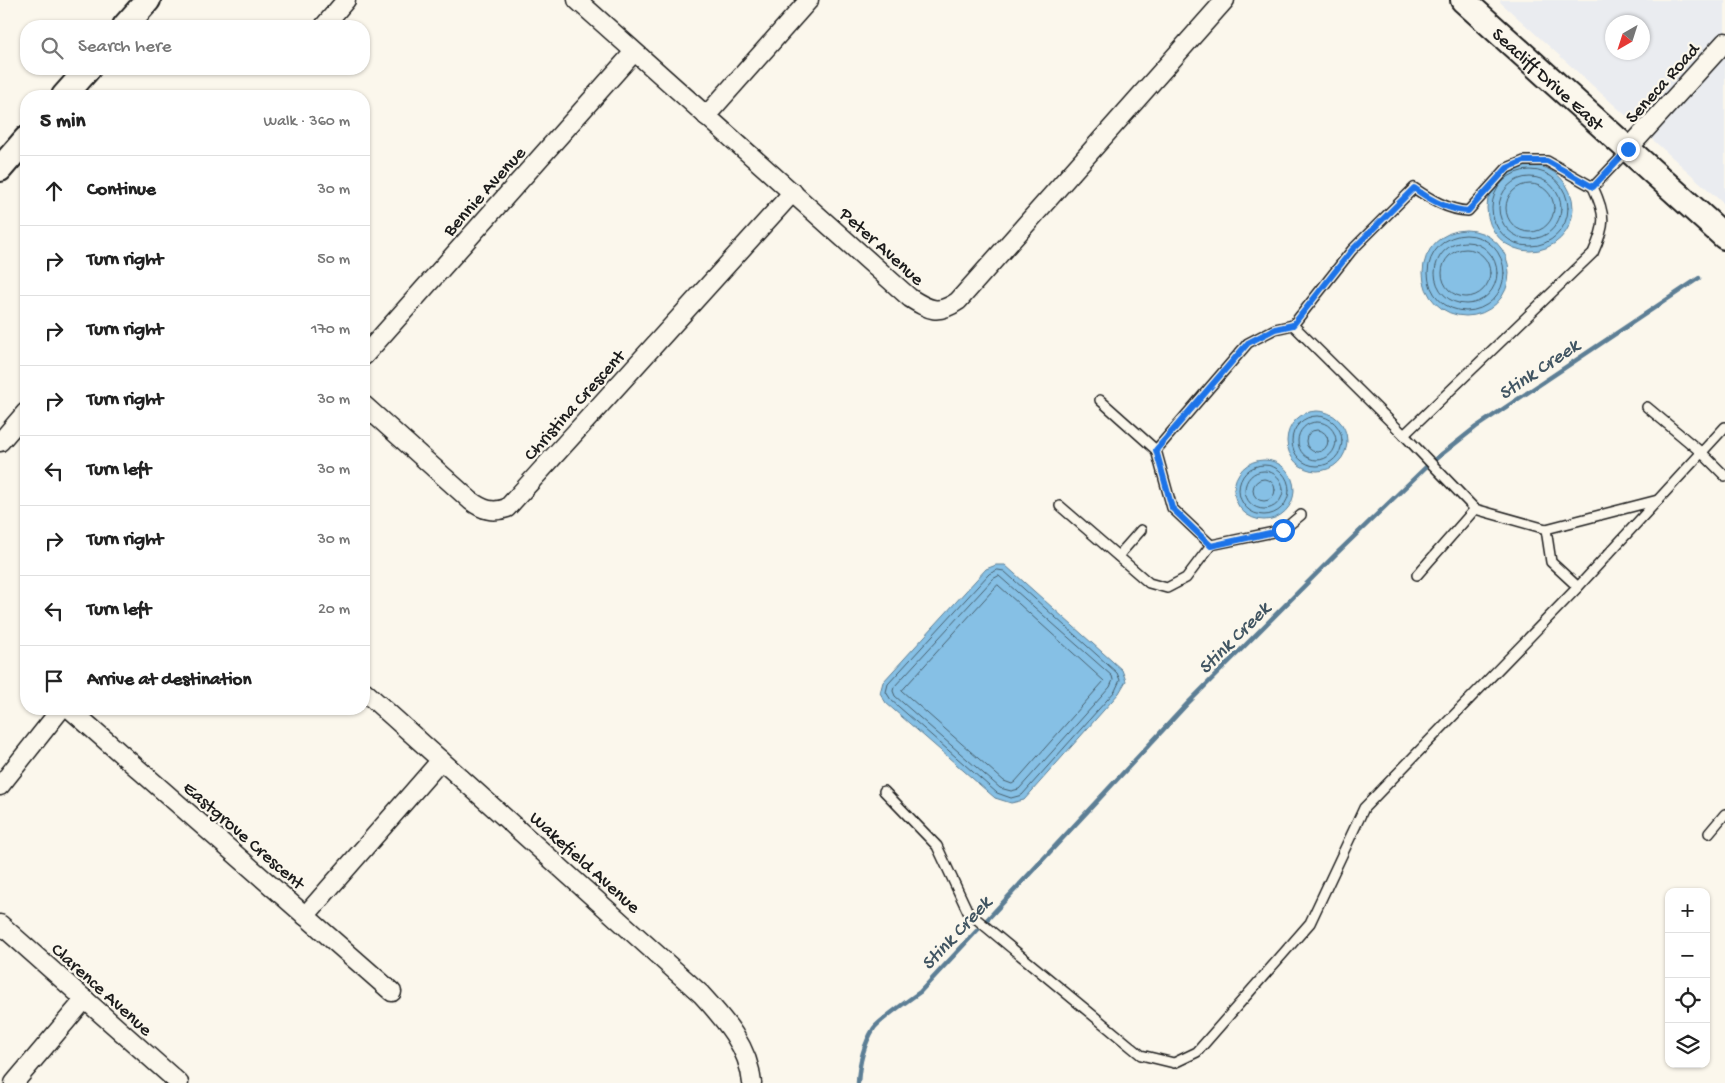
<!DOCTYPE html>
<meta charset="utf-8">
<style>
:root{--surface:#fff;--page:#f6f6f6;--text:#222;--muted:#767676;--line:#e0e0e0}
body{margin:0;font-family:"Gochi Hand",sans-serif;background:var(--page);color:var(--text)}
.controls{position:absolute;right:15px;bottom:15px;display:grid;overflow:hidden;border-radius:10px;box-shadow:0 1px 4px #0004}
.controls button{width:45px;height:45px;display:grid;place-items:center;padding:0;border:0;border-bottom:1px solid var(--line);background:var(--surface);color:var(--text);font:25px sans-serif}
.compass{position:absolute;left:1605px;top:15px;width:45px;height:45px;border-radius:50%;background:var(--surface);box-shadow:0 1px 4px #0004;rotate:219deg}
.stop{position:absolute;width:15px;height:15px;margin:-11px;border:4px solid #1a73e8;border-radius:50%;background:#fff}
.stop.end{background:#1a73e8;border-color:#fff;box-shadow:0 1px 5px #0008}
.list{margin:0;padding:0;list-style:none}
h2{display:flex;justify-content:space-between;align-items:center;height:65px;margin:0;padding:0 20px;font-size:21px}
h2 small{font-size:16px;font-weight:400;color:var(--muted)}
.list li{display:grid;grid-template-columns:32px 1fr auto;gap:15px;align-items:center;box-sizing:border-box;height:70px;padding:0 20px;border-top:1px solid var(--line)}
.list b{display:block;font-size:19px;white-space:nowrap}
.list em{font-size:16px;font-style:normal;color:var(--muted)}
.icon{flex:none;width:28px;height:28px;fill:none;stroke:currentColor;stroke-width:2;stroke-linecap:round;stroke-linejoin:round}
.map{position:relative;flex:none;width:1725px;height:1083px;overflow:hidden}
.search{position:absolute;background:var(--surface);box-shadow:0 1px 4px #0004;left:20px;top:20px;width:350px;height:55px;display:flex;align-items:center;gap:12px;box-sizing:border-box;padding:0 18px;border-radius:20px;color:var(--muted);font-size:19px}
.panel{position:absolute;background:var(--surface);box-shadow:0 1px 4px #0004;left:20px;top:90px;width:350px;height:625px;border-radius:20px}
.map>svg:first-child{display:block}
.built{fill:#eaecf0;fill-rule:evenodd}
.water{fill:#86c0e5;stroke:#5c7e95}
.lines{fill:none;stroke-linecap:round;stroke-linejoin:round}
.shore{stroke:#465e6c;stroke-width:1}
.stream{stroke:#5c7e95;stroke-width:4.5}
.lane-casing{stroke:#1c1c1c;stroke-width:12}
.street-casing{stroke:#1c1c1c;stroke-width:21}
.secondary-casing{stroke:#1c1c1c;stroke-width:28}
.lane{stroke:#fbf7ec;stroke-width:9}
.street{stroke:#fbf7ec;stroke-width:18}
.secondary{stroke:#fbf7ec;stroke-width:24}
.route{stroke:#1a73e8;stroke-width:6}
.labels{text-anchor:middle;stroke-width:4.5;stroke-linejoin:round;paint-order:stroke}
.street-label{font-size:19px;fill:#1c1c1c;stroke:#fbf7ec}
.water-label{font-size:20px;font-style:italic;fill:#415562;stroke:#fbf7ec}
</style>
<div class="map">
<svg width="1725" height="1083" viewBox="0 0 1725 1083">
<rect width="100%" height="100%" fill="#fbf7ec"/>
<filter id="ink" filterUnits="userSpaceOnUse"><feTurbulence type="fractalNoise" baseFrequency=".02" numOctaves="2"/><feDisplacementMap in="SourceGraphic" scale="10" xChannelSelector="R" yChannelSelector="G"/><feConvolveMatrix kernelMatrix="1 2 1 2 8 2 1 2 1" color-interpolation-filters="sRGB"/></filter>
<g filter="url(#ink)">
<!-- built -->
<path class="built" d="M1501 0H1725V205L1500 2ZM1612 22H1642V52H1612Z"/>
<!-- water -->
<g class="water">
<circle cx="1530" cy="208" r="43"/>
<circle cx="1466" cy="273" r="43"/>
<circle cx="1317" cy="441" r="30"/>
<circle cx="1264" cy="490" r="30"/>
<polygon points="996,565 1005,565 1122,670 1126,681 1119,693 1024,800 1011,803 995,798 886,703 880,693 883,682 986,569"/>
</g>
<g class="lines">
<!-- shore -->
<g class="shore">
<circle cx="1530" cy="208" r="38"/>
<circle cx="1530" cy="208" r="31"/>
<circle cx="1530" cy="208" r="24"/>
<circle cx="1466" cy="273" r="38"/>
<circle cx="1466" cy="273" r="31"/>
<circle cx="1466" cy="273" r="24"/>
<circle cx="1317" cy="441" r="25"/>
<circle cx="1317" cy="441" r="19"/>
<circle cx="1317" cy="441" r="11"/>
<circle cx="1264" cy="490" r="25"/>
<circle cx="1264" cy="490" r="19"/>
<circle cx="1264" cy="490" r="11"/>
<polygon points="998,570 1004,571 1117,673 1120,680 1115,691 1022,795 1011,798 997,793 891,700 886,692 888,684 989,574"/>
<polygon points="999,576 1112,676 1113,680 1110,687 1019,789 1011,791 1000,788 895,696 893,691 894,687 993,579"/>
<polygon points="998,585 1104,681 1015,782 1012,784 1004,781 902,691"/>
</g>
<!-- stream -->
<path class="stream" d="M858 1083C859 1064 864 1044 874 1028 880 1020 910 999 920 992L1187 704 1337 553 1428 465 1476 427 1699 278"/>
<!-- lane casing -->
<g class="lane-casing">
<g id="lane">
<path d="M1593 187 1547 161H1524L1507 168 1468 211C1448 210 1430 199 1414 188L1352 250 1293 325 1404 435 1475 509 1546 529 1658 500"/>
<polyline points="1100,400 1156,450"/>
<polyline points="1647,407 1702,453 1725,476"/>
<path d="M1404 435 1593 253C1606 224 1606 215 1593 187L1628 150"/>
<polyline points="1060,506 1149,583 1167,588 1186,578 1211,545 1172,508 1156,450 1248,343 1275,329 1293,325"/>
<polyline points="1546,529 1551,562 1578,587"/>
<polyline points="1211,545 1283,530 1301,515"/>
<polyline points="1118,556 1141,530"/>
<polyline points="1417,575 1475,509"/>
<polyline points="884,791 937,846 968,912 1141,1055 1174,1063 1197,1052 1310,923 1364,808 1578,587 1725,427"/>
<polyline points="1709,833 1725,814"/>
</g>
</g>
<!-- street casing -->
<g class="street-casing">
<g id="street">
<path d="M577 0 910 298C929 310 938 315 958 301L1225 0"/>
<polyline points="324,26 346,0"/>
<polyline points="706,116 809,0"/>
<polyline points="1628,149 1725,42"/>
<polyline points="364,356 634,52"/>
<path d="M364 405 471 501C483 510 493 513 507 508L793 192"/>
<polyline points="0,442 26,412"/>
<path d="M364 691 701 994C724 1019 749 1047 752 1083"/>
<polyline points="70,709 392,992"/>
<polyline points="0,786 61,709"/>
<polyline points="305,916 441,760"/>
<polyline points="0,924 179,1083"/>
<polyline points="14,1083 85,999"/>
</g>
</g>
<!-- secondary casing -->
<g class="secondary-casing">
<g id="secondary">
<path id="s1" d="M1463 0 1725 237"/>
<polyline points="125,26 148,0"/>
<polyline points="64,96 88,69"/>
<polyline points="0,169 26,139"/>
</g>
</g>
<!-- lane -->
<use href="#lane" class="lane"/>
<!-- street -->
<use href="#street" class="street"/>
<!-- secondary -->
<use href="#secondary" class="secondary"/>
</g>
</g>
<g class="lines" filter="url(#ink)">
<!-- route -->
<path class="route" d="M1283 530 1211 546 1172 508 1156 450 1248 343 1275 329 1293 325 1352 250 1414 188C1430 200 1448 210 1468 211L1507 168 1524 161H1547L1593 187 1628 149"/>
</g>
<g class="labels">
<!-- street labels -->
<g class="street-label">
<text dy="7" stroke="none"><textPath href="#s1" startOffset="116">Seacliff Drive East</textPath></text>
<text transform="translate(1661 82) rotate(-48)" y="7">Seneca Road</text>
<text transform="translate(483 190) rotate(-48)" y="7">Bennie Avenue</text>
<text transform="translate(883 245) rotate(42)" y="7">Peter Avenue</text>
<text transform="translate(573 404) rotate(-48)" y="7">Christina Crescent</text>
<text transform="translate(245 834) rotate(41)" y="7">Eastgrove Crescent</text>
<text transform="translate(586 861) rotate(42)" y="7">Wakefield Avenue</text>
<text transform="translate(103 988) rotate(42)" y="7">Clarence Avenue</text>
</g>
<!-- water labels -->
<g class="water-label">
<text transform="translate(1538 368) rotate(-34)" y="7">Stink Creek</text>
<text transform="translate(1233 637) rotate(-45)" y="7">Stink Creek</text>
<text transform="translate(955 932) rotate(-47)" y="7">Stink Creek</text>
</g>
</g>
</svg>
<div class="controls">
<button>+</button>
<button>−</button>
<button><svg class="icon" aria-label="locate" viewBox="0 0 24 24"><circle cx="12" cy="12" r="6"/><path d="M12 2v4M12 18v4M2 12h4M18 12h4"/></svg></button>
<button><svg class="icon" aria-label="layers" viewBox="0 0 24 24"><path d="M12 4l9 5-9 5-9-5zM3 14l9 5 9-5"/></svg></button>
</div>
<svg class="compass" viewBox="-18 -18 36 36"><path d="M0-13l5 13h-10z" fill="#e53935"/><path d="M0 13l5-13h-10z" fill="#767676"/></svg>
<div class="stop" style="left:1283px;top:530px"></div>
<div class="stop end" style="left:1628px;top:149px"></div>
<div class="search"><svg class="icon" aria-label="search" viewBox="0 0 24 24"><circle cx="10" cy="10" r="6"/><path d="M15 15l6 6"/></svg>Search here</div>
<section class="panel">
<h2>5 min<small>Walk · 360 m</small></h2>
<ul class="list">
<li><svg class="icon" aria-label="ahead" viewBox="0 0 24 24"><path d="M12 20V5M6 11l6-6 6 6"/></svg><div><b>Continue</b></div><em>30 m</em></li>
<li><svg class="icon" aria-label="right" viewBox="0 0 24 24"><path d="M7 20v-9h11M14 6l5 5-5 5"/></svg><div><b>Turn right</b></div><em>50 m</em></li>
<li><svg class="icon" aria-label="right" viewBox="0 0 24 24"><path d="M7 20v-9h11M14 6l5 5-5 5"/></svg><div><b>Turn right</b></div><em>170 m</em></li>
<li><svg class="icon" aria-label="right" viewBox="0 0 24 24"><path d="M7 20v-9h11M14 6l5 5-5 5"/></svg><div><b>Turn right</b></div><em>30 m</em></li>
<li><svg class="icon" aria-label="left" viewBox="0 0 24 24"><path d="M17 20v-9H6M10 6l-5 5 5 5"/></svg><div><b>Turn left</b></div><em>30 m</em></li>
<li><svg class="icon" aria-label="right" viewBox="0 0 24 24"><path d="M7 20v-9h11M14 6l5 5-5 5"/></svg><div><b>Turn right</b></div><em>30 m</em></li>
<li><svg class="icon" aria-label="left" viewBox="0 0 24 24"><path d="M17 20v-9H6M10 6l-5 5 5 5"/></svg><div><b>Turn left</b></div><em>20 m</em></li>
<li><svg class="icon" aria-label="arrive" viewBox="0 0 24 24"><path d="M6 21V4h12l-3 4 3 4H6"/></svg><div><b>Arrive at destination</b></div></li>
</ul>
</section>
</div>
